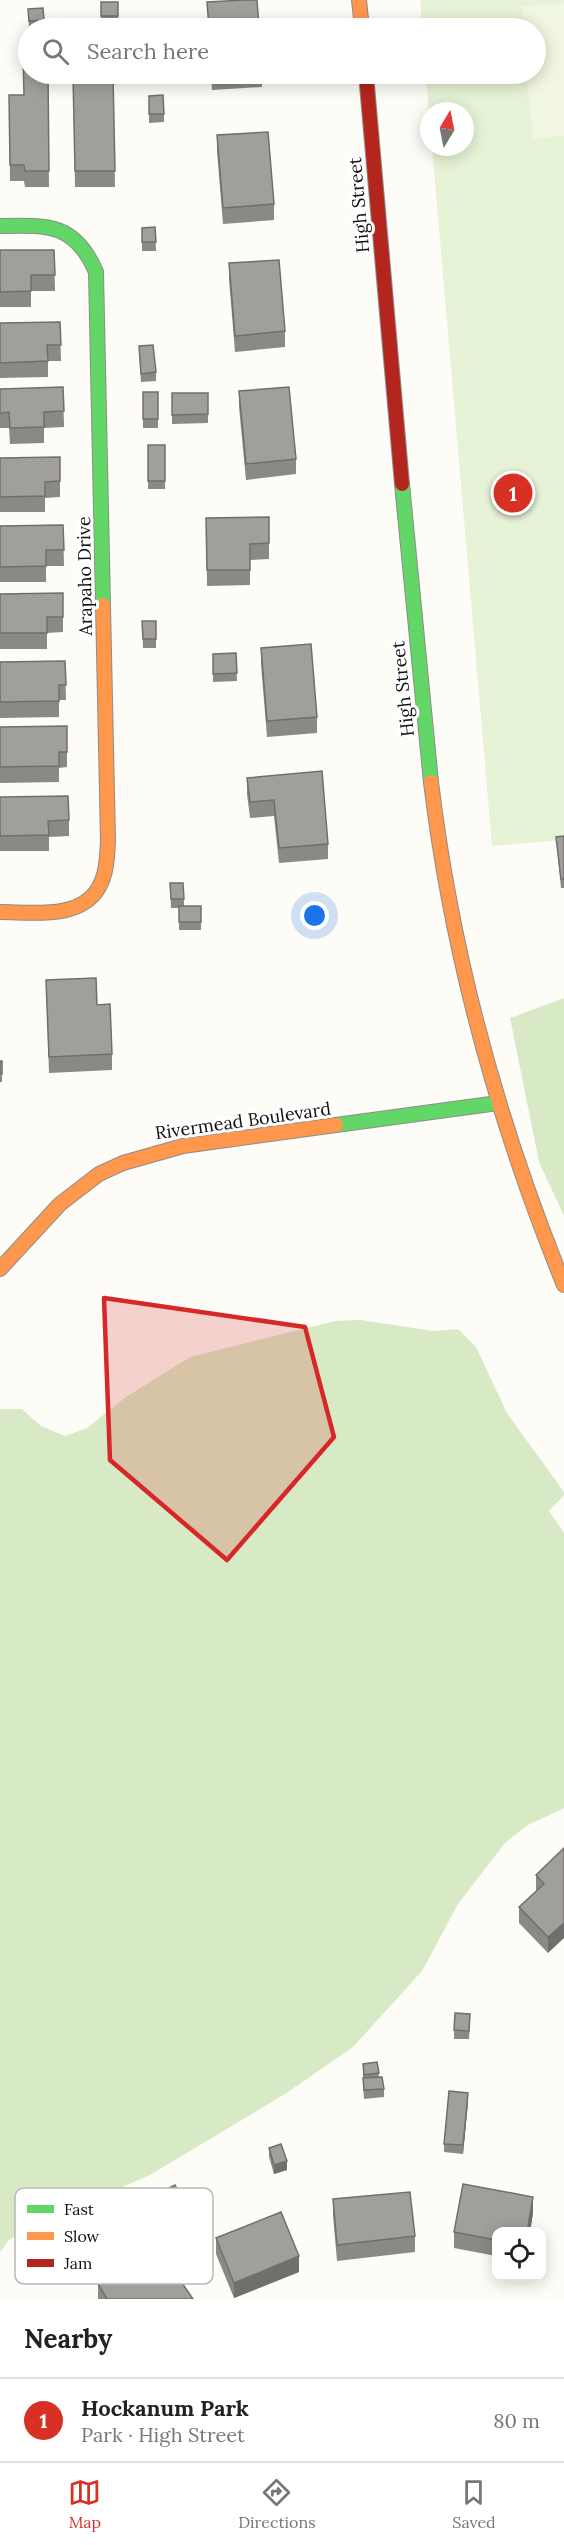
<!DOCTYPE html>
<meta charset="utf-8">
<style>
:root{--surface:#fff;--page:#f6f6f6;--text:#222;--muted:#767676;--line:#e0e0e0;--accent:#d93025}
body{margin:0;font-family:Lora,serif;background:var(--page);color:var(--text)}
.controls{position:absolute;right:18px;bottom:18px;display:grid;overflow:hidden;border-radius:12px;box-shadow:0 3px 15px #0003}
.controls button{width:54px;height:54px;display:grid;place-items:center;padding:0;border:0;border-bottom:2px solid var(--line);background:var(--surface);color:var(--text);font:30px sans-serif}
.compass{position:absolute;left:420px;top:102px;width:54px;height:54px;border-radius:50%;background:var(--surface);box-shadow:0 3px 15px #0003;rotate:10deg}
.you{position:absolute;left:315px;top:916px;width:21px;height:21px;margin:-15px;border:4px solid #fff;border-radius:50%;background:#1a73e8;box-shadow:0 0 0 9px #1a73e833}
.badge{display:grid;place-items:center;width:39px;height:39px;border-radius:50%;background:var(--accent);color:#fff;font-size:20px;font-weight:700}
.pin{position:absolute;translate:-50% -50%;border:3px solid #fff;box-shadow:0 2px 6px #0006}
.list{margin:0;padding:0;list-style:none}
h2{display:flex;justify-content:space-between;align-items:center;height:78px;margin:0;padding:0 24px;font-size:26px}
h2 small{font-size:20px;font-weight:400;color:var(--muted)}
.list li{display:grid;grid-template-columns:39px 1fr auto;gap:18px;align-items:center;box-sizing:border-box;height:84px;padding:0 24px;border-top:2px solid var(--line)}
.list b{display:block;font-size:22px;white-space:nowrap}
.list p{margin:0;font-size:20px;white-space:nowrap;color:var(--muted)}
.list em{font-size:20px;font-style:normal;color:var(--muted)}
.icon{flex:none;width:33px;height:33px;fill:none;stroke:currentColor;stroke-width:2;stroke-linecap:round;stroke-linejoin:round}
.map{position:relative;flex:none;width:564px;height:2299px;overflow:hidden}
.search{position:absolute;background:var(--surface);box-shadow:0 3px 15px #0003;left:18px;right:18px;top:18px;height:66px;display:flex;align-items:center;gap:15px;box-sizing:border-box;padding:0 21px;border-radius:33px;color:var(--muted);font-size:22px}
.sheet{height:162px;background:var(--surface)}
nav{display:flex;justify-content:space-around;align-items:center;box-sizing:border-box;height:84px;border-top:2px solid var(--line);background:var(--surface);font-size:16px;color:var(--muted)}
nav a{display:grid;justify-items:center;gap:3px}
nav .on{color:var(--accent)}
.map>svg:first-child{display:block}
.green{fill:#e7f3d7}
.forest{fill:#d8eac5}
.pitch{fill:#f0f6e1}
.lines{fill:none;stroke-linecap:round;stroke-linejoin:round}
.fast-casing{stroke:#8e8d8b;stroke-width:16}
.slow-casing{stroke:#8e8d8b;stroke-width:16}
.jam-casing{stroke:#8e8d8b;stroke-width:16}
.fast{stroke:#63d668;stroke-width:14}
.slow{stroke:#ff974d;stroke-width:14}
.jam{stroke:#b3261e;stroke-width:14}
.wall{fill:#8a8986}
.shaded-wall{fill:#716f6d}
.building{fill:#a19f9c;stroke:#716f6d;stroke-width:1.5}
.marked{fill:#d62828;fill-opacity:0.2;stroke:#d62828;stroke-width:4.5;stroke-linejoin:round}
.labels{text-anchor:middle;stroke-width:6;stroke-linejoin:round;paint-order:stroke}
.street-label{font-size:18px;fill:#111;stroke:#fff}
.key{fill:#fff;stroke:#b8b8b8;stroke-width:1.5}
.key-label{font-size:16px;fill:#111}
</style>
<div class="map">
<svg width="564" height="2299" viewBox="0 0 564 2299">
<rect width="100%" height="100%" fill="#fdfcf7"/>
<!-- green -->
<polygon class="green" points="420,0 564,0 564,840 492,846 432,147 465,147 465,111 429,111 426,74 536,74 536,28 422,28"/>
<!-- forest -->
<g class="forest">
<polygon points="564,998 564,1216 539,1162 510,1018"/>
<polygon points="360,1320 434,1331 458,1329 476,1347 507,1413 564,1492 564,1495 549,1511 564,1533 564,1808 526,1826 505,1843 458,1904 422,1971 353,2047 285,2094 150,2175 30,2227 9,2240 0,2252 0,1409 22,1409 41,1426 65,1436 87,1428 126,1397 190,1357 335,1321"/>
</g>
<!-- pitch -->
<polygon class="pitch" points="564,3 564,136 533,139 527,74 536,74 536,28 524,28 522,6"/>
<g class="lines">
<!-- fast casing -->
<g class="fast-casing">
<g id="fast">
<path d="M0 226C48 225 75 223 96 272L103 605"/>
<polyline points="402,484 431,782"/>
<polyline points="336,1125 498,1103"/>
</g>
</g>
<!-- slow casing -->
<g class="slow-casing">
<g id="slow">
<polyline points="359,0 362,28"/>
<path d="M431 782C452 956 498 1123 564 1285"/>
<path d="M0 912C32 912 81 920 99 887 107 873 107 856 108 841L103 605"/>
<polyline points="0,1269 60,1204 99,1174 123,1163 183,1146 336,1125"/>
</g>
</g>
<!-- jam casing -->
<g class="jam-casing">
<polyline id="jam" points="366,74 402,484"/>
</g>
<!-- fast -->
<use href="#fast" class="fast"/>
<!-- slow -->
<use href="#slow" class="slow"/>
<!-- jam -->
<use href="#jam" class="jam"/>
</g>
<!-- wall -->
<g class="wall">
<rect x="101" y="2" width="17" height="23"/>
<polygon points="28,9 44,20 44,28 29,28"/>
<polygon points="48,74 49,187 25,187 24,181 10,181 9,95 23,95"/>
<polygon points="211,74 262,74 262,87 212,90"/>
<polygon points="73,75 113,75 115,187 75,187"/>
<polygon points="149,96 164,114 164,122 149,123"/>
<polygon points="217,135 274,204 274,220 223,224 217,151"/>
<polygon points="155,227 156,251 142,251 142,228"/>
<polygon points="0,250 54,250 55,291 31,291 31,307 0,307"/>
<polygon points="229,263 285,331 285,347 235,352 229,279"/>
<polygon points="60,322 61,361 48,361 48,377 0,378 0,323"/>
<polygon points="139,346 156,372 156,381 141,382"/>
<polygon points="63,387 64,427 44,428 44,443 10,444 9,428 0,428 0,389"/>
<polygon points="239,391 296,459 296,474 246,480 239,407"/>
<rect x="143" y="392" width="15" height="36"/>
<polygon points="172,393 208,393 208,423 172,424"/>
<rect x="148" y="445" width="17" height="44"/>
<polygon points="60,457 60,497 45,498 45,512 0,512 0,458"/>
<polygon points="269,517 269,559 250,560 250,585 207,586 206,518"/>
<polygon points="63,525 64,566 46,566 46,582 0,582 0,526"/>
<polygon points="63,593 63,632 47,633 47,649 0,649 0,594"/>
<polygon points="142,621 156,639 156,648 143,648"/>
<polygon points="261,648 317,717 317,733 267,737 261,664"/>
<polygon points="236,653 237,681 213,682 213,654"/>
<polygon points="65,661 66,700 59,700 59,717 0,718 0,662"/>
<polygon points="67,726 67,767 59,768 59,782 0,783 0,727"/>
<polygon points="247,778 328,844 328,859 279,863 274,816 250,818 247,794"/>
<polygon points="0,797 69,820 69,836 49,837 49,851 0,851"/>
<polygon points="564,836 564,888 561,888 556,837"/>
<polygon points="170,883 184,899 184,906 201,906 201,930 179,930 179,908 171,908"/>
<polygon points="46,980 97,1005 112,1054 112,1070 49,1073"/>
<rect x="0" y="1061" width="2" height="21"/>
<polygon points="564,1848 548,1953 519,1923 519,1907 536,1891 536,1875"/>
<polygon points="470,2023 469,2039 454,2039 454,2030"/>
<polygon points="377,2062 379,2077 384,2089 384,2097 364,2099 363,2087 363,2064"/>
<polygon points="468,2102 463,2154 444,2152 444,2144"/>
<polygon points="269,2148 287,2170 274,2174 269,2157"/>
<polygon points="163,2191 186,2214 174,2221 163,2200"/>
<polygon points="333,2199 415,2236 415,2252 337,2261 333,2215"/>
<polygon points="130,2201 154,2218 139,2226 130,2210"/>
<polygon points="533,2213 530,2232 496,2232 496,2256 454,2248 454,2232"/>
<polygon points="117,2215 134,2230 124,2236 117,2224"/>
<polygon points="216,2238 299,2272 234,2298 216,2254"/>
<polygon points="164,2263 193,2299 98,2299 98,2284"/>
</g>
<!-- shaded-wall -->
<g class="shaded-wall">
<polygon points="564,1923 564,1938 548,1953 548,1937"/>
<polygon points="468,2093 468,2102 463,2154 463,2145"/>
<polygon points="287,2161 287,2170 274,2174 274,2165"/>
<polygon points="533,2197 533,2213 530,2232 527,2232"/>
<polygon points="186,2205 186,2214 174,2221 174,2212"/>
<polygon points="154,2209 154,2218 139,2226 139,2217"/>
<polygon points="134,2222 134,2230 124,2236 124,2228"/>
<polygon points="299,2256 299,2272 234,2298 234,2283"/>
</g>
<!-- building -->
<g class="building">
<polygon points="245,0 257,0 259,28 209,28 207,2"/>
<rect x="101" y="2" width="17" height="14"/>
<polygon points="43,8 44,20 29,21 28,9"/>
<polygon points="23,56 28,56 28,74 48,74 49,171 25,171 24,165 10,165 9,95 24,95"/>
<polygon points="73,75 113,75 115,171 75,171"/>
<polygon points="163,95 164,114 149,114 149,96"/>
<polygon points="268,132 274,204 223,208 217,135"/>
<polygon points="155,227 156,242 142,242 142,228"/>
<polygon points="0,250 54,250 55,275 31,275 31,291 0,292"/>
<polygon points="279,260 285,331 235,336 229,263"/>
<polygon points="60,322 61,345 47,345 48,361 0,363 0,323"/>
<polygon points="153,345 156,372 141,374 139,346"/>
<polygon points="63,387 64,411 44,412 44,427 10,428 9,412 0,413 0,389"/>
<polygon points="289,387 296,459 246,464 239,391"/>
<rect x="143" y="392" width="15" height="27"/>
<polygon points="172,393 208,393 208,414 172,415"/>
<rect x="148" y="445" width="17" height="36"/>
<polygon points="60,457 60,481 45,482 45,496 0,497 0,458"/>
<polygon points="269,517 269,543 250,544 250,570 207,570 206,518"/>
<polygon points="63,525 64,550 46,550 46,566 0,567 0,526"/>
<polygon points="63,593 63,617 47,617 47,633 0,633 0,594"/>
<polygon points="142,621 156,621 156,639 143,639"/>
<polygon points="311,644 317,717 267,721 261,648"/>
<polygon points="236,653 237,673 213,674 213,654"/>
<polygon points="65,661 66,685 59,685 59,701 0,702 0,662"/>
<polygon points="67,726 67,752 59,752 59,766 0,767 0,727"/>
<polygon points="322,771 328,844 279,848 274,800 250,802 247,778"/>
<polygon points="68,796 69,820 48,821 49,835 0,836 0,797"/>
<polygon points="564,836 564,879 561,879 556,837"/>
<polygon points="170,883 183,883 184,899 171,899"/>
<rect x="179" y="906" width="22" height="16"/>
<polygon points="96,978 97,1005 110,1004 112,1054 49,1057 46,980"/>
<rect x="0" y="1061" width="2" height="13"/>
<polygon points="564,1848 564,1923 548,1937 519,1907 544,1884 536,1875"/>
<polygon points="455,2013 470,2014 469,2031 454,2030"/>
<polygon points="377,2062 379,2073 364,2075 363,2064"/>
<polygon points="382,2077 384,2089 364,2090 363,2078"/>
<polygon points="449,2091 468,2093 463,2145 444,2144"/>
<polygon points="281,2144 287,2161 274,2165 269,2148"/>
<polygon points="463,2184 533,2197 527,2232 496,2232 496,2240 454,2232"/>
<polygon points="175,2185 186,2205 174,2212 163,2191"/>
<polygon points="410,2192 415,2236 337,2245 333,2199"/>
<polygon points="281,2212 299,2256 234,2283 216,2238"/>
<polygon points="152,2246 164,2263 167,2261 193,2299 107,2299 98,2284"/>
</g>
<!-- marked area -->
<path class="marked" d="M104 1298 305 1327 334 1437 227 1560 110 1460Z"/>
<g class="labels">
<!-- street labels -->
<g class="street-label">
<text transform="translate(359 205) rotate(-95)" y="6">High Street</text>
<text transform="translate(85 576) rotate(-91)" y="6">Arapaho Drive</text>
<text transform="translate(403 689) rotate(-96)" y="6">High Street</text>
<text transform="translate(243 1121) rotate(-8)" y="6">Rivermead Boulevard</text>
</g>
</g>
<!-- legend -->
<rect x="15" y="2188" width="198" height="96" rx="9" class="key"/>
<rect x="27" y="2205" width="27" height="8" fill="#63d668"/>
<rect x="27" y="2232" width="27" height="8" fill="#ff974d"/>
<rect x="27" y="2259" width="27" height="8" fill="#b3261e"/>
<g class="key-label">
<text x="64" y="2215">Fast</text>
<text x="64" y="2242">Slow</text>
<text x="64" y="2269">Jam</text>
</g>
</svg>
<div class="controls">
<button><svg class="icon" aria-label="locate" viewBox="0 0 24 24"><circle cx="12" cy="12" r="6"/><path d="M12 2v4M12 18v4M2 12h4M18 12h4"/></svg></button>
</div>
<svg class="compass" viewBox="-18 -18 36 36"><path d="M0-13l5 13h-10z" fill="#e53935"/><path d="M0 13l5-13h-10z" fill="#767676"/></svg>
<div class="you"></div>
<div class="pin badge" style="left:513px;top:493px">1</div>
<div class="search"><svg class="icon" aria-label="search" viewBox="0 0 24 24"><circle cx="10" cy="10" r="6"/><path d="M15 15l6 6"/></svg>Search here</div>
</div>
<section class="sheet">
<h2>Nearby<small></small></h2>
<ul class="list">
<li><span class="badge">1</span><div><b>Hockanum Park</b><p>Park · High Street</p></div><em>80 m</em></li>
</ul>
</section>
<nav>
<a class="on"><svg class="icon" aria-label="map" viewBox="0 0 24 24"><path d="M3 6l6-2 6 2 6-2v14l-6 2-6-2-6 2zM9 4v14M15 6v14"/></svg>Map</a>
<a><svg class="icon" aria-label="directions" viewBox="0 0 24 24"><path d="M12 3l9 9-9 9-9-9zM9 14v-3h6M13 9l2 2-2 2"/></svg>Directions</a>
<a><svg class="icon" aria-label="saved" viewBox="0 0 24 24"><path d="M7 4h10v16l-5-4-5 4z"/></svg>Saved</a>
</nav>
